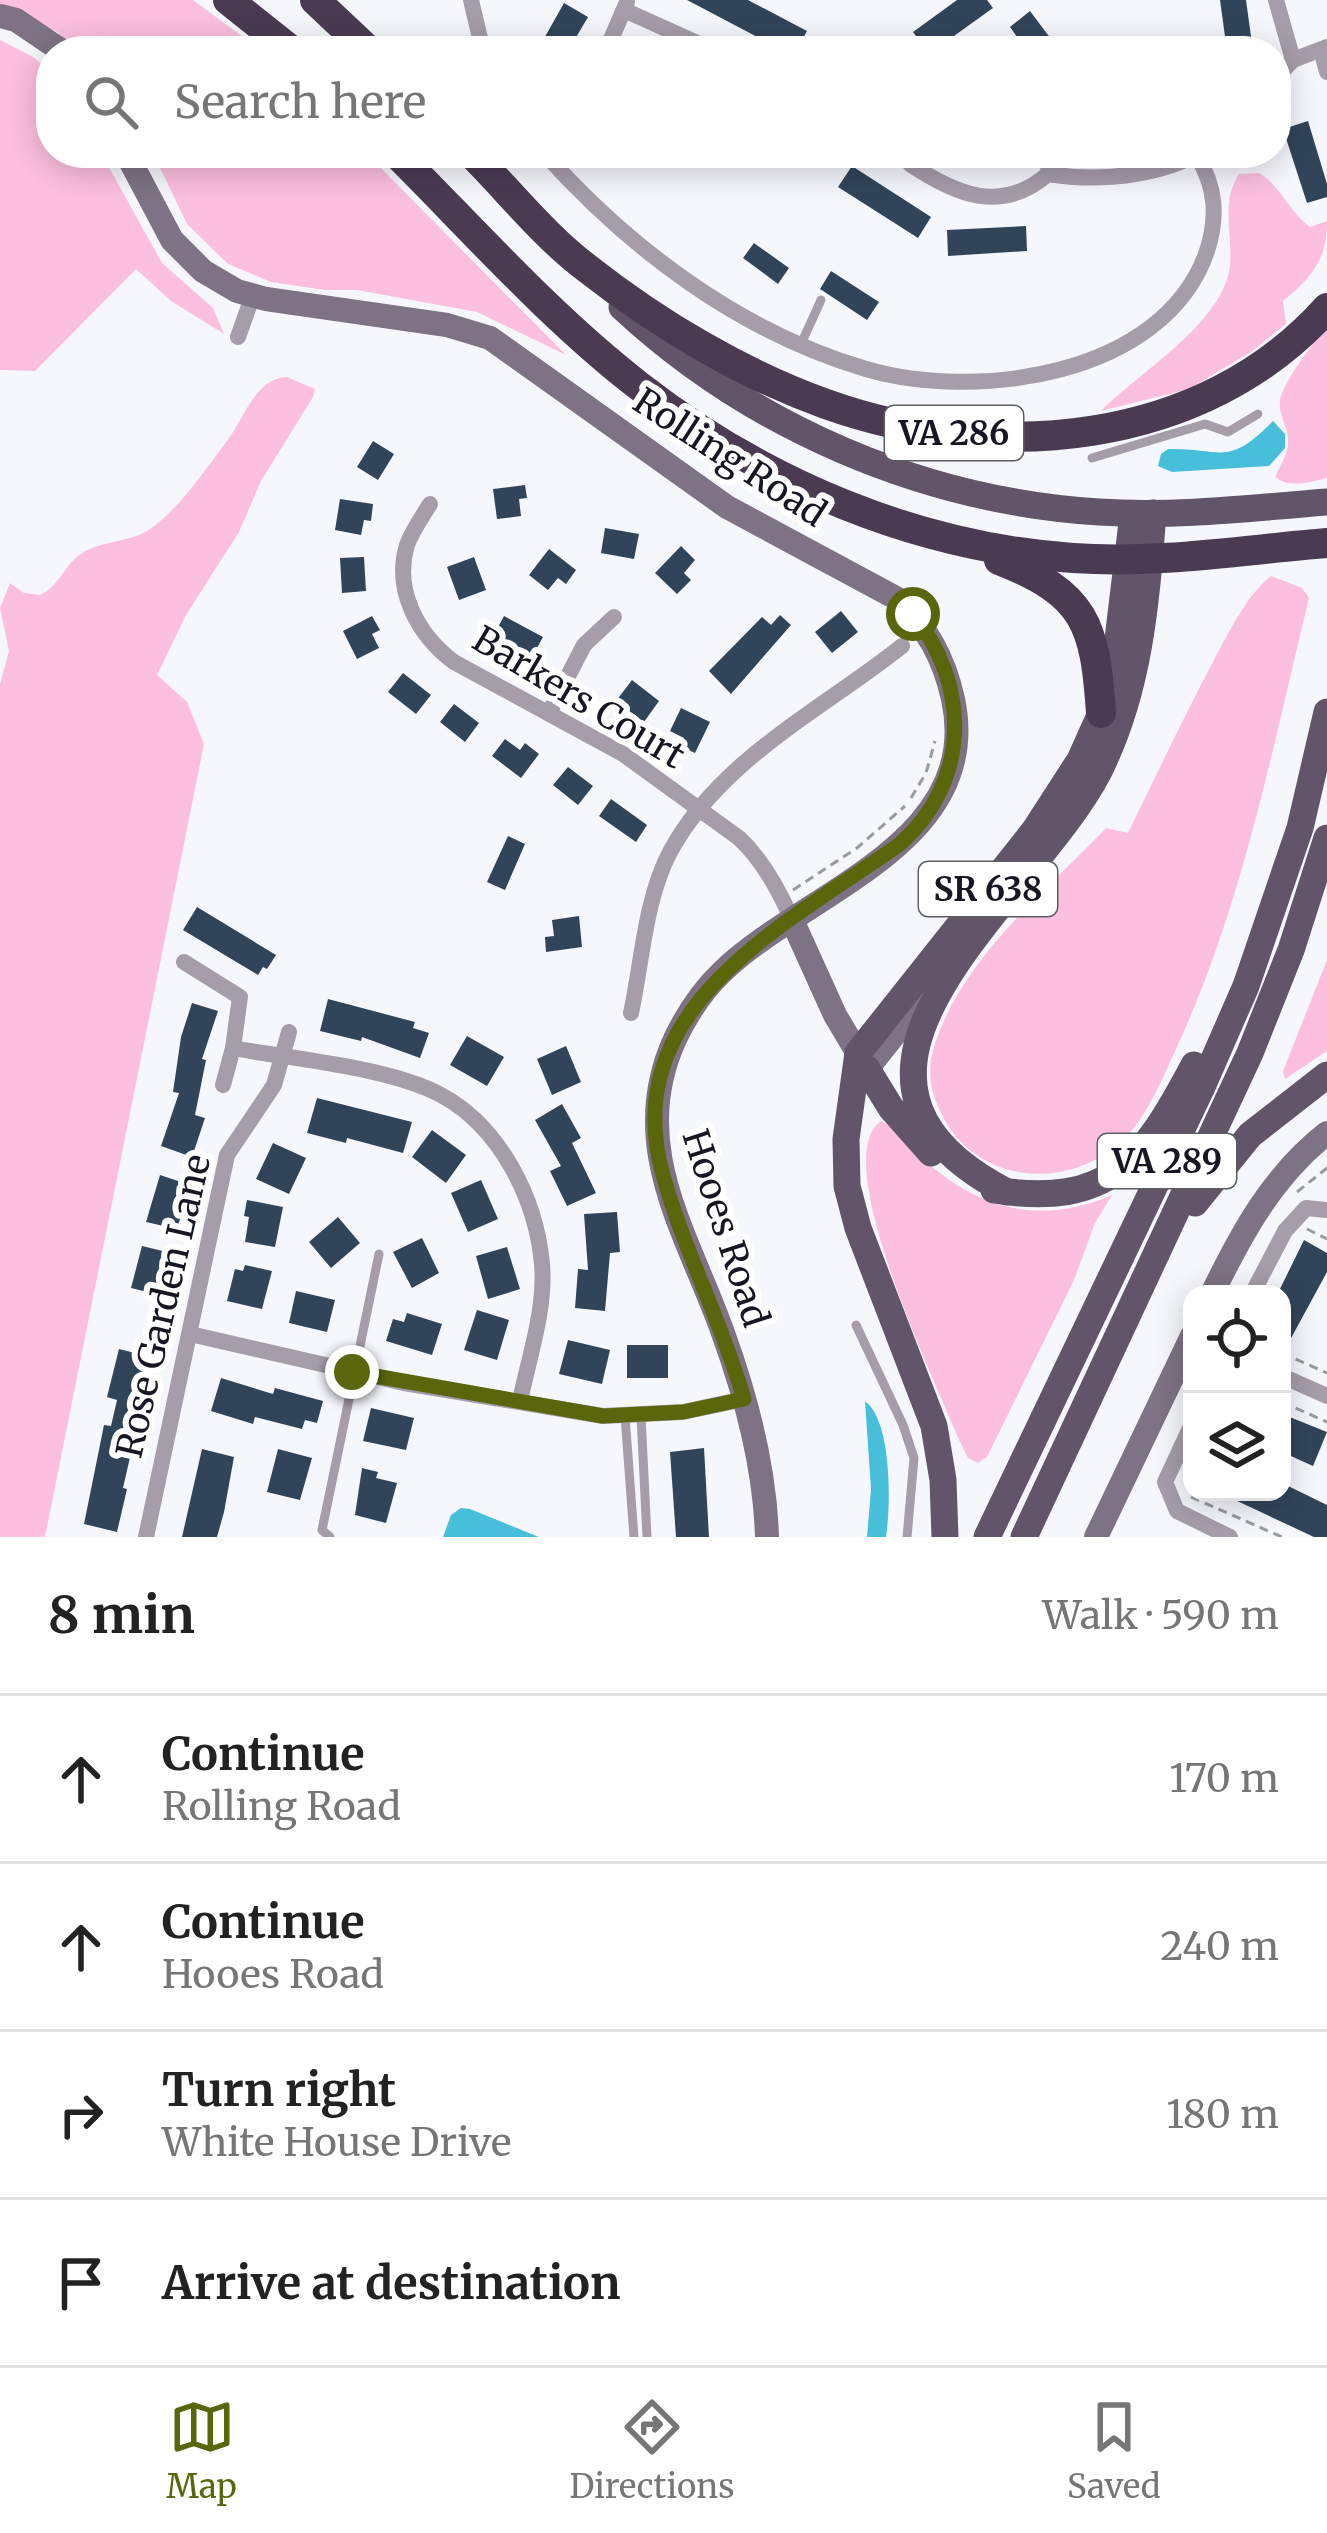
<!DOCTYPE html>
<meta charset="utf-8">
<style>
:root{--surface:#fff;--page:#f6f6f6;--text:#222;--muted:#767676;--line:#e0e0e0;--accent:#59660c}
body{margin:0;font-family:Merriweather,serif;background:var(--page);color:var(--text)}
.controls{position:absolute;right:36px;bottom:36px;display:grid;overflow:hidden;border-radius:24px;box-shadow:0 6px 30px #0003}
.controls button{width:108px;height:108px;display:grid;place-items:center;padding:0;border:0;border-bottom:3px solid var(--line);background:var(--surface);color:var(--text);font:60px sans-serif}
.stop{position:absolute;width:36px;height:36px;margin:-27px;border:9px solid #59660c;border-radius:50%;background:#fff}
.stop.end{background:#59660c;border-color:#fff;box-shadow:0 3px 12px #0008}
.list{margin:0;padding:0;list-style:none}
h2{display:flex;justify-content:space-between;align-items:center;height:156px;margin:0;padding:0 48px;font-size:51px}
h2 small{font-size:39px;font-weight:400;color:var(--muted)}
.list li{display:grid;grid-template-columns:78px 1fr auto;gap:36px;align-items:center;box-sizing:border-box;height:168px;padding:0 48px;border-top:3px solid var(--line)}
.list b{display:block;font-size:45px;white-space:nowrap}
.list p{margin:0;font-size:39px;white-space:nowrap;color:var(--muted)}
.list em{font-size:39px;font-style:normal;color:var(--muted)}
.icon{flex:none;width:66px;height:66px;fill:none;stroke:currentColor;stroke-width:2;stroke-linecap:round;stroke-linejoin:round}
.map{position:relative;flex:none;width:1327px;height:1537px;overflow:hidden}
.search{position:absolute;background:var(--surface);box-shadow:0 6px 30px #0003;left:36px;right:36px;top:36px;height:132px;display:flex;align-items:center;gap:30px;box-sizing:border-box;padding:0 42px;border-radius:48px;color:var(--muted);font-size:45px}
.sheet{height:828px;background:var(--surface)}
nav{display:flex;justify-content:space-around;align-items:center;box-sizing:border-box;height:168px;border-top:3px solid var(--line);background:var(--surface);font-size:33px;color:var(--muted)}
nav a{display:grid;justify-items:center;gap:6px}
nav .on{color:var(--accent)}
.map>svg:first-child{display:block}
.green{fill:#fcbfdf}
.water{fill:#48bfda}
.building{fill:#31455a}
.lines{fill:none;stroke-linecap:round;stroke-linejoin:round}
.path{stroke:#999aa2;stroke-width:3;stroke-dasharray:9 6;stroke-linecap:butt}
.lane{stroke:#a59da9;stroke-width:9}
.street{stroke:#a59da9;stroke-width:16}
.secondary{stroke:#7e7384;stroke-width:24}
.primary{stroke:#625469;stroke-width:27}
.highway{stroke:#4a3b53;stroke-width:30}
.route{stroke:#59660c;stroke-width:15}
.labels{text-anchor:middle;stroke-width:12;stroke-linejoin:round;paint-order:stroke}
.shield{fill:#fff;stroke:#5c5d64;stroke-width:3}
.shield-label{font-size:33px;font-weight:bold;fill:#161722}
.street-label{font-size:36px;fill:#161722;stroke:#fff}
</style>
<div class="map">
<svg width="1327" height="1537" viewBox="0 0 1327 1537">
<rect width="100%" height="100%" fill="#f6f7fd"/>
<!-- green -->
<g class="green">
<polygon points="0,0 193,0 262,51 77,51 56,31 0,6"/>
<polygon points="0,40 33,57 51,72 51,153 101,153 162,263 213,308 224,334 171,301 136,269 35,371 0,370"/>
<polygon points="153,153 366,153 566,355 477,312 357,290 325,290 271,282 228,264 187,224"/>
<path d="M1259 173C1282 187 1289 212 1310 227L1327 221C1327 260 1312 277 1283 301L1286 324 1251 352 1189 389 1101 411C1139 372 1224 323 1230 265 1233 235 1220 203 1239 174Z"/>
<path d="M1327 327V478C1310 482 1290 489 1275 477 1280 465 1289 454 1288 440 1288 426 1278 415 1280 401 1281 385 1315 340 1327 327Z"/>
<path d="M287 377 315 389 313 397 261 481 239 532 186 615 157 675 187 702 204 744 45 1537H0V684L9 651 0 608 10 583 24 593 40 595C59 586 63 568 78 556 96 541 127 543 147 531 179 510 204 471 227 441 244 419 255 378 287 377Z"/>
<path d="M1271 576 1302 588 1309 598C1272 750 1242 907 1176 1049 1162 1079 1149 1112 1127 1136 1074 1191 980 1187 943 1117 931 1094 926 1073 934 1047 961 959 1044 893 1106 828L1128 833C1157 773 1186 713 1217 654 1232 627 1247 595 1271 576Z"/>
<polygon points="1327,960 1327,1051 1285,1079 1283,1071"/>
<path d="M881 1121C899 1129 914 1152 930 1165 985 1212 1045 1224 1112 1195L1095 1223 1074 1280 987 1457 978 1463 968 1458 960 1442C939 1389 826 1158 881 1121Z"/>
</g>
<!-- water -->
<g class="water">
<path d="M1273 421 1285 434V448L1269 466 1172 472 1158 466 1161 454 1168 449C1224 448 1227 468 1273 421Z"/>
<path d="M865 1401C892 1421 891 1504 886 1537H867L871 1489Z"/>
<polygon points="461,1508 470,1509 539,1537 443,1537 451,1515"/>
</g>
<!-- building -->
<g class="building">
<polygon points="687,0 748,0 807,31 796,51 784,51"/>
<polygon points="957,0 987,0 993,8 933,51 927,51 913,32"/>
<polygon points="1220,0 1246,0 1253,51 1227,51"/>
<polygon points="564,3 588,17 568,51 537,51"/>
<polygon points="1030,11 1060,51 1027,51 1010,27"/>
<polygon points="1308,121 1327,184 1327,197 1307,203 1283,129"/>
<polygon points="852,166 931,217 918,238 838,187"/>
<polygon points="1026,226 1027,251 948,256 947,230"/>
<polygon points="754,243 789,268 778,284 743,258"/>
<polygon points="831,271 879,302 867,320 820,289"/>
<polygon points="373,441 394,454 378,480 357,467"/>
<polygon points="525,485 527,498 519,499 521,516 497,519 493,489"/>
<polygon points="340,499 373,504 371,521 364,520 361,535 335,530"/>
<polygon points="605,528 639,534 634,559 601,553"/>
<polygon points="681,546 695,560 684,573 691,580 677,594 655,573"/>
<polygon points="549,549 576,570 566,584 558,578 548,590 529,575"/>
<polygon points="364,557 366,591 342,593 340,558"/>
<polygon points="474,557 486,590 459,600 447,567"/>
<polygon points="841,611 858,632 832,653 815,632"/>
<polygon points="780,615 791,625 731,694 709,671 762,617 771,625"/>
<polygon points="372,616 380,630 372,634 379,648 357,659 343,631"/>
<polygon points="504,616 543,637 531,659 492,638"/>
<polygon points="403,673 431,695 416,714 388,692"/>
<polygon points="632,680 659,701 644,722 616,701"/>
<polygon points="454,704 479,723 465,742 440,722"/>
<polygon points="681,708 710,722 695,753 680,746 684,738 670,731"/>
<polygon points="505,739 520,750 525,743 539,754 521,778 492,756"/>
<polygon points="568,767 593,786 578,805 553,785"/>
<polygon points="611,799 647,825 636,842 599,816"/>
<polygon points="508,836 525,844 505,890 487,882"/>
<polygon points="197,907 276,955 267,969 263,967 258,975 183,930"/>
<polygon points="579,916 582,947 546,952 545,937 554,936 552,920"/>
<polygon points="328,999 415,1022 413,1028 429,1033 420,1058 362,1037 361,1041 320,1031"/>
<polygon points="192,1003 218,1011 202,1059 206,1060 195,1115 205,1118 192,1157 161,1146 179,1093 173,1092 181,1037"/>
<polygon points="467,1036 504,1057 487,1086 450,1065"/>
<polygon points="566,1046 581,1082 552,1095 537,1059"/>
<polygon points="317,1098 412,1122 403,1153 347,1138 346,1143 307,1133"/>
<polygon points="562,1104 581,1138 572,1143 596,1193 567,1206 550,1171 561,1166 535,1120"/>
<polygon points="432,1130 466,1155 446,1183 412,1157"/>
<polygon points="273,1143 306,1158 289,1194 256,1179"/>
<polygon points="160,1175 190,1185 177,1229 146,1222"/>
<polygon points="481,1180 498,1219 468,1232 451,1193"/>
<polygon points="247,1200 283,1207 275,1247 245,1242 249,1217 244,1216"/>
<polygon points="617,1212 620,1252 610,1253 605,1311 575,1308 578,1269 588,1270 584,1214"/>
<polygon points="338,1217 360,1243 331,1268 309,1242"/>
<polygon points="422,1238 439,1273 412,1288 393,1252"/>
<polygon points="1304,1240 1327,1253 1327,1272 1290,1340 1282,1336 1282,1294 1278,1293"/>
<polygon points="142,1246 175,1254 163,1296 131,1288"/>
<polygon points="507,1247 520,1289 488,1299 476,1256"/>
<polygon points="245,1265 272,1271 262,1309 227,1301 235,1269 243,1271"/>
<polygon points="296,1291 335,1300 327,1332 289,1323"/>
<polygon points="477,1310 509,1320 497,1360 464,1350"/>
<polygon points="407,1313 442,1324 432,1355 386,1341 393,1319 404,1322"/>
<polygon points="568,1340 610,1350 602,1384 559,1374"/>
<rect x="627" y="1345" width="41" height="33"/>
<polygon points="119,1349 151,1357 134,1421 138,1422 123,1488 127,1489 117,1532 84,1524 104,1425 111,1426 117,1400 107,1397"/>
<polygon points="221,1378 273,1394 275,1388 323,1401 317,1423 305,1420 302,1429 255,1417 253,1424 211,1411"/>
<polygon points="371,1408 414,1418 406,1450 363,1441"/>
<polygon points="1282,1414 1327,1432 1313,1466 1282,1452"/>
<polygon points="704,1448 709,1537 676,1537 670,1452"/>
<polygon points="202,1449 234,1457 224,1512 217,1537 182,1537"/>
<polygon points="278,1449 312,1458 300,1500 267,1492"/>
<polygon points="362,1468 378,1472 376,1478 397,1483 386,1523 355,1515"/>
<polygon points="1282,1483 1327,1505 1327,1537 1314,1537 1218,1492 1282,1492"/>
</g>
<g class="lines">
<!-- path -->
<g class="path">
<polyline points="911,798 926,773 935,741"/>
<polyline points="793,890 857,848 905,806"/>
<polyline points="1297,1192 1327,1168"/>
<polyline points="1307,1229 1327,1239"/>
<polyline points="1282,1353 1327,1373"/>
<polyline points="1282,1402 1327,1422"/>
<polyline points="1188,1490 1192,1481"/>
<polyline points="1191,1497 1282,1537"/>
</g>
<!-- lane -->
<g class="lane">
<polyline points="801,344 821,300"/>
<polyline points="1092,458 1205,424 1228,432 1258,414"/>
<polyline points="856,1325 903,1425 914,1458 907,1537"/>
<polyline points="625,1416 634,1537"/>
<polyline points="641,1416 647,1537"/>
<polyline points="330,1537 322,1530 379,1254"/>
</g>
<!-- street -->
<g class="street">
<polyline points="471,0 483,51"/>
<polyline points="1276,0 1293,60"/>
<polyline points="624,10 715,51"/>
<polyline points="612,40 631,51"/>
<polyline points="1321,50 1327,72"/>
<polyline points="606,51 627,2"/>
<polyline points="1276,78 1293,60 1327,47"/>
<path d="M544 153C630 249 740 332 866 369 975 401 1164 377 1207 251 1218 217 1216 187 1197 156"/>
<path d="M908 153 910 164C955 194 1001 215 1048 174L1049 153"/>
<path d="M1048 174C1098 182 1155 177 1200 153"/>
<polyline points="238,337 253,295"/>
<path d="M430 504C422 517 412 531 407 545 393 591 419 636 454 662L623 754 739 838C763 860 779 890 792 920"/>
<polyline points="549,713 584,645 614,617"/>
<polyline points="184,962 240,997 233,1048"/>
<path d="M631 1013C642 962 645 899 670 852 719 760 823 709 902 646"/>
<path d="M223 1085 233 1048C292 1059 389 1067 441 1095 500 1127 536 1198 542 1264 546 1308 529 1357 520 1401"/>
<polyline points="1252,1294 1285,1231 1306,1208 1327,1210"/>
<polyline points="190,1334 404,1383 603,1416 683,1412 744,1399"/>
<polyline points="1282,1376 1327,1396"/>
<polyline points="1192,1424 1165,1482 1177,1511 1230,1537"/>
<polyline points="146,1537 227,1155 274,1085 289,1032"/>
</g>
<!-- secondary -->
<g class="secondary">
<polyline points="0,16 16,20 62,51"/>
<path d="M126 153 172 240 203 271 237 291 266 299 447 325 490 338 727 507 896 598C927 627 944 658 953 699 984 844 804 892 722 972 702 991 687 1014 675 1039 626 1146 688 1234 723 1333 747 1399 765 1467 767 1537"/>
<polyline points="792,920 835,1015 867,1069 941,976"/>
<path d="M1212 1294C1241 1234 1273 1175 1327 1133"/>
<polyline points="1096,1537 1192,1336"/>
</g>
<!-- primary -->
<g class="primary">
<path d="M622 307C751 427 923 501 1099 512 1175 517 1252 508 1327 502"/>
<polyline points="867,1069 891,1108 931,1153"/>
<path d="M994 1190C1110 1208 1143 1161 1194 1065"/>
<path d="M1007 1192C778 1074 1032 902 1099 771 1140 689 1146 602 1153 513"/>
<polyline points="1195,1203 1250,1135 1327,1075"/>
<polyline points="945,1537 943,1480 934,1426 858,1228 847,1186 846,1139 858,1053 1034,831 1080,760 1101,713 1115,664 1133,514"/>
<polyline points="987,1537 1201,1089 1246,986 1300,828 1327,712"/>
<polyline points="1024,1537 1250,1053 1291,950 1327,838"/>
</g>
<!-- highway -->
<g class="highway">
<polyline points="228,0 292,51"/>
<polyline points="315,0 369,51"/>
<path d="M396 153C475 232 551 318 639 386 764 483 915 547 1073 558 1158 564 1243 550 1327 543"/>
<path d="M471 153C509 191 545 237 588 269 658 324 742 374 826 404 994 464 1203 447 1327 308"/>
<path d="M999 560C1086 594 1095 624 1101 713"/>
</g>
</g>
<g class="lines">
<!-- route -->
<path class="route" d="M352 1372 603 1416 683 1412 744 1399C722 1322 684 1251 663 1175 615 1006 788 924 900 844 970 782 971 686 913 614"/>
</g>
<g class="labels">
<!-- shield labels -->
<g class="shield">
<rect x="885" y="406" width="138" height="54" rx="9"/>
<rect x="919" y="862" width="138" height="54" rx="9"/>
<rect x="1098" y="1134" width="138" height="54" rx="9"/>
</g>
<g class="shield-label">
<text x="954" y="445">VA 286</text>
<text x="988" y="901">SR 638</text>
<text x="1167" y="1173">VA 289</text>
</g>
<!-- street labels -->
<g class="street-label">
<text transform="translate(730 457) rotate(33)" y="13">Rolling Road</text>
<text transform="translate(579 697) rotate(31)" y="13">Barkers Court</text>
<text transform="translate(726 1228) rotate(72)" y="13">Hooes Road</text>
<text transform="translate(163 1306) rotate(-77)" y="13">Rose Garden Lane</text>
</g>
</g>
</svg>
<div class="controls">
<button><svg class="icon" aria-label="locate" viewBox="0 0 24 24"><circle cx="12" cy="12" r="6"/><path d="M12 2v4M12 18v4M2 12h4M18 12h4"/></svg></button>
<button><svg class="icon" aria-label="layers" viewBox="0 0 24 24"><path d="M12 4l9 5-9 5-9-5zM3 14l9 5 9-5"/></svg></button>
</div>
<div class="stop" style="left:913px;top:614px"></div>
<div class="stop end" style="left:352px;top:1372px"></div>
<div class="search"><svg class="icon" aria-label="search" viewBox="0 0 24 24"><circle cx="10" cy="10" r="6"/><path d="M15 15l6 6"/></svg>Search here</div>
</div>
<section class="sheet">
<h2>8 min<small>Walk · 590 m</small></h2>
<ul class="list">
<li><svg class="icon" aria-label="ahead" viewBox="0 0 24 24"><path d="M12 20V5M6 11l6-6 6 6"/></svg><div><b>Continue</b><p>Rolling Road</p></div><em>170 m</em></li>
<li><svg class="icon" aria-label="ahead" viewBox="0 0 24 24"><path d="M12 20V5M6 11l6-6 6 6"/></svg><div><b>Continue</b><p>Hooes Road</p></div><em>240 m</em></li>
<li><svg class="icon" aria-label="right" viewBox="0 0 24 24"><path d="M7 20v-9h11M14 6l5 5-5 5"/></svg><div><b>Turn right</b><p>White House Drive</p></div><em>180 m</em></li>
<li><svg class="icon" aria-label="arrive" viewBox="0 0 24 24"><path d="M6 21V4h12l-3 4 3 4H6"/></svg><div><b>Arrive at destination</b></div></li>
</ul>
</section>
<nav>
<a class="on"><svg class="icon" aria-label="map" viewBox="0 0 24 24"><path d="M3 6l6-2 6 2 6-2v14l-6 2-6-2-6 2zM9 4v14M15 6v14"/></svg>Map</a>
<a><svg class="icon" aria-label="directions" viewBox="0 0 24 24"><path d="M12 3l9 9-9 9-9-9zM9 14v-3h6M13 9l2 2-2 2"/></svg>Directions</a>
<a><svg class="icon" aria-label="saved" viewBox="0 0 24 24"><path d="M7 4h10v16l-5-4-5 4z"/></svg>Saved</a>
</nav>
